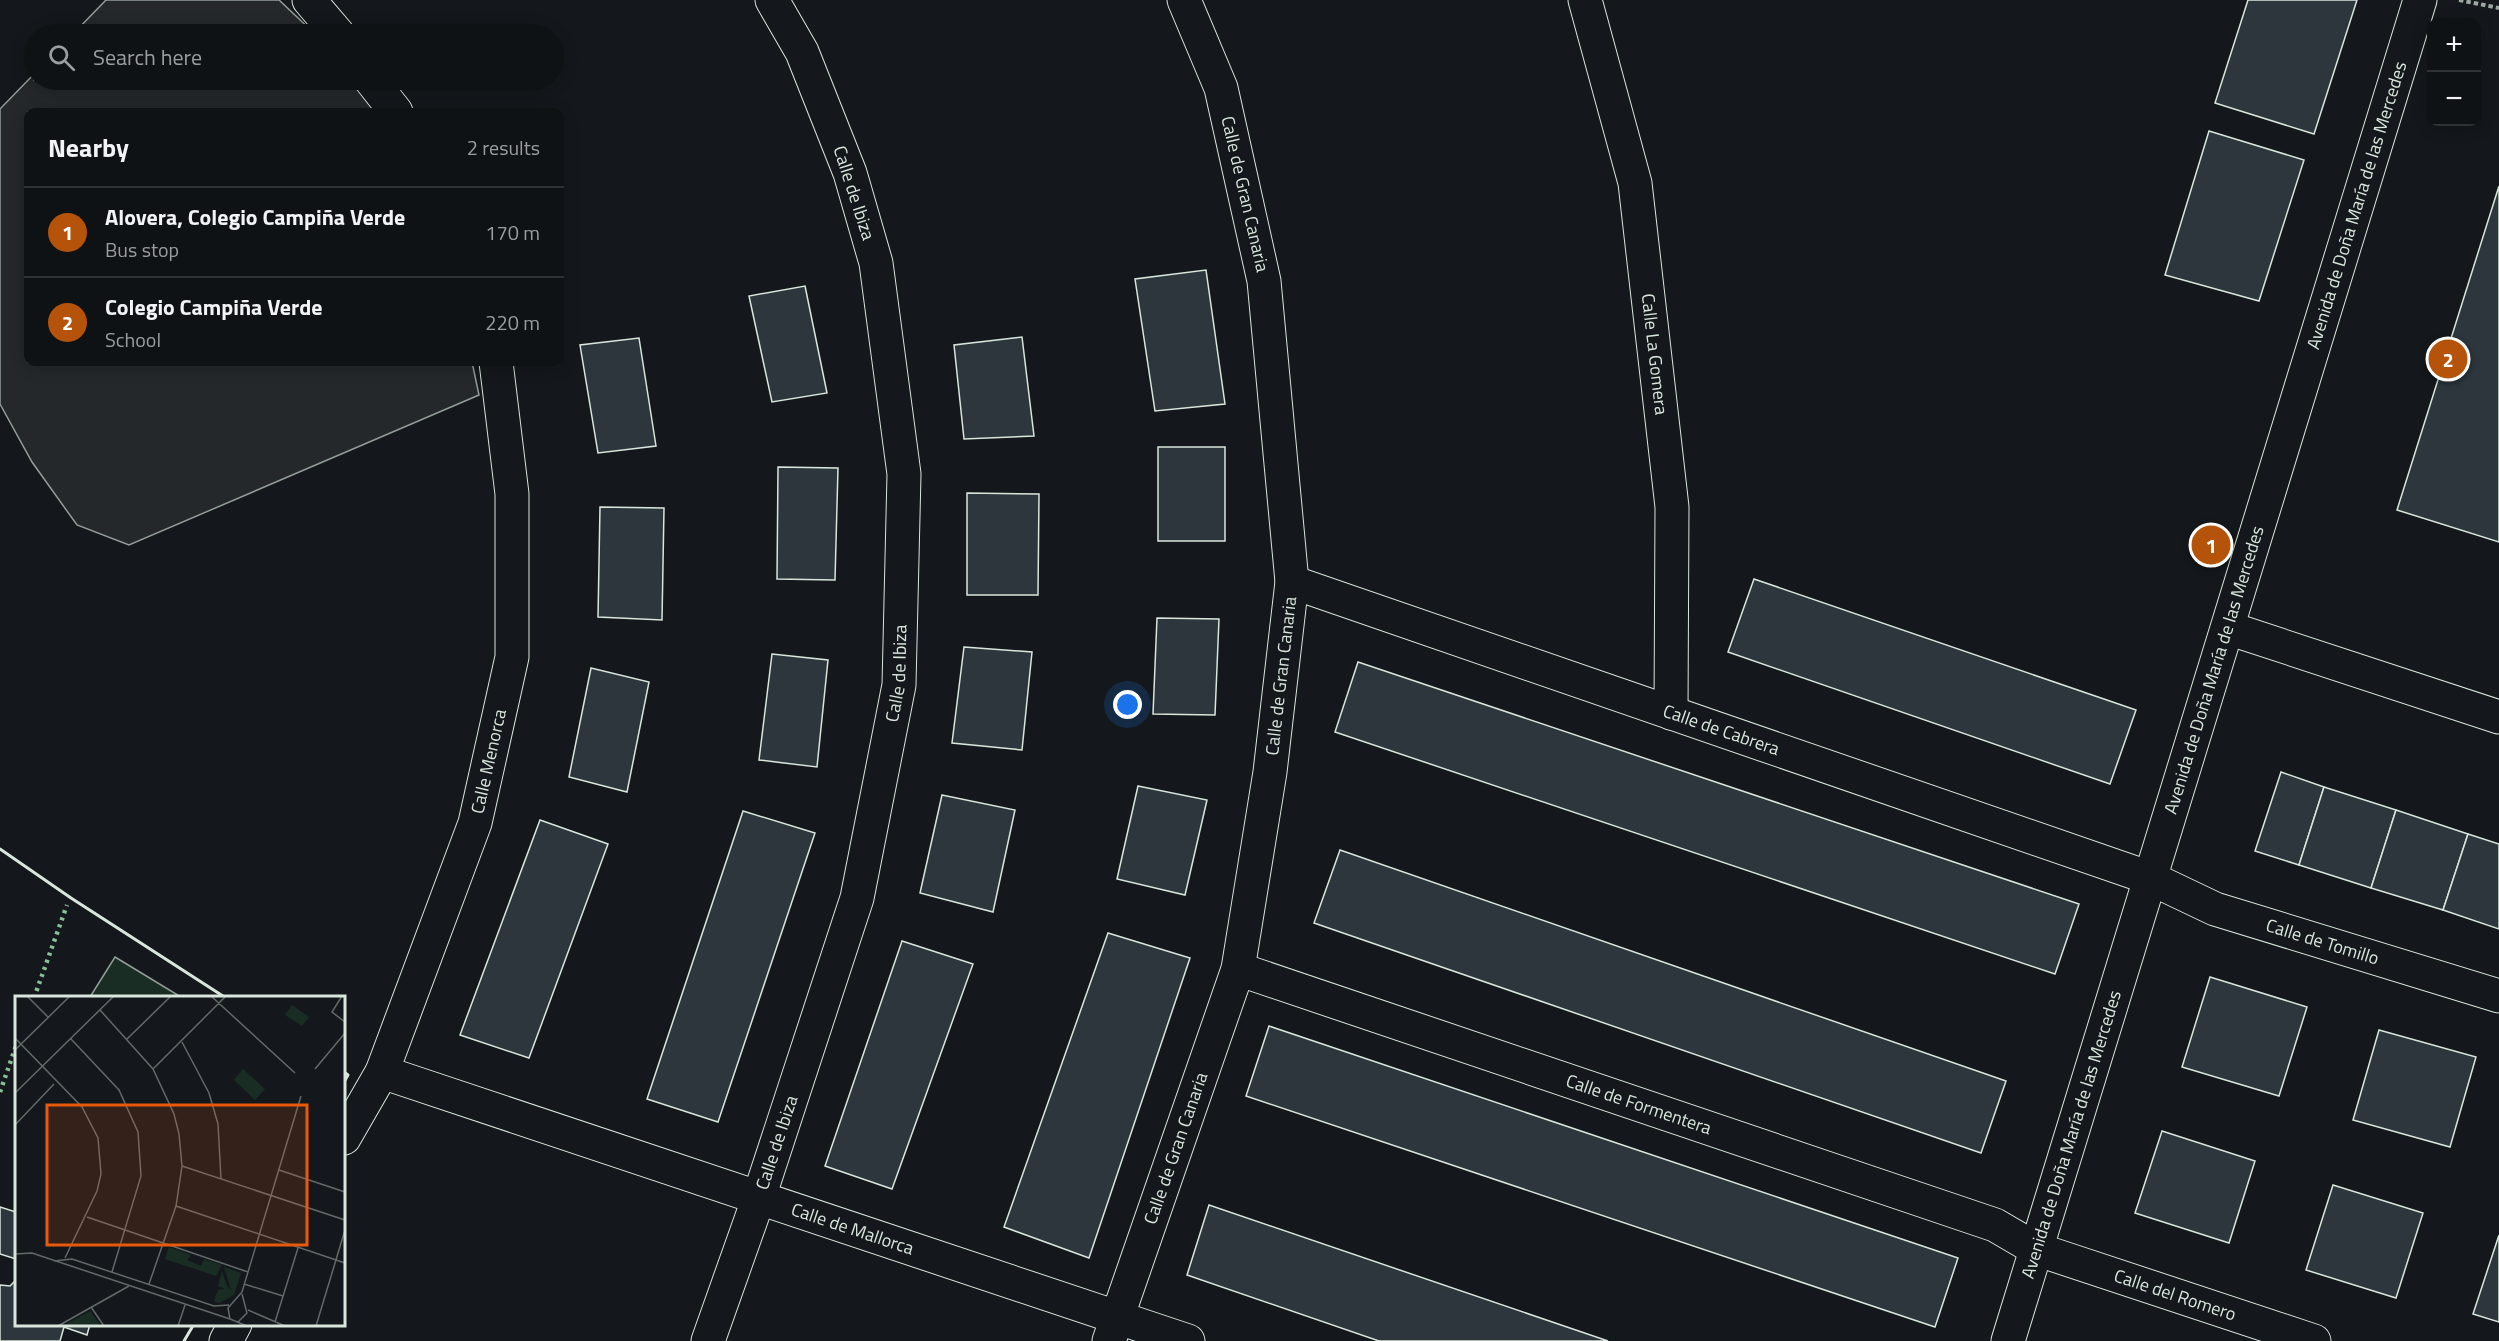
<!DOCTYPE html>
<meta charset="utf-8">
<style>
:root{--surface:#0f1215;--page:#1d2022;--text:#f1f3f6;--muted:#9b9ea0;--line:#2f3234;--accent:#b45309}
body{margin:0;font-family:"Titillium Web",sans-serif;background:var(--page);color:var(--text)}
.controls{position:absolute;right:18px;top:18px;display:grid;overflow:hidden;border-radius:12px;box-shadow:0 3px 15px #0003}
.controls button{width:54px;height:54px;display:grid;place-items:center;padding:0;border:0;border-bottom:2px solid var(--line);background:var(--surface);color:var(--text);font:30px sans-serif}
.you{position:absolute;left:1128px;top:705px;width:21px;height:21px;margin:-15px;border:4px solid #fff;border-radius:50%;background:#1a73e8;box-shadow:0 0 0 9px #1a73e833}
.badge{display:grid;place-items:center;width:39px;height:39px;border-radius:50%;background:var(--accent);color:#fff;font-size:20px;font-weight:700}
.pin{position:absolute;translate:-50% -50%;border:3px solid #fff;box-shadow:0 2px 6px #0006}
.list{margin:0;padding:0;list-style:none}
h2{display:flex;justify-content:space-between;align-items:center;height:78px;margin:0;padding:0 24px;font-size:26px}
h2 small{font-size:20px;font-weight:400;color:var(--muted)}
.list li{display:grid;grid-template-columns:39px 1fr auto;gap:18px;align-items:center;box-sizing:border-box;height:90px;padding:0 24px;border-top:2px solid var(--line)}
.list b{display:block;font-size:22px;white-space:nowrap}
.list p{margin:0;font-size:20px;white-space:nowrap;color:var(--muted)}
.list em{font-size:20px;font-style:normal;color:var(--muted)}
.icon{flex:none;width:33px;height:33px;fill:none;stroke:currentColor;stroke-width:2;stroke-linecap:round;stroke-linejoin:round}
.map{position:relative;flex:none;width:2499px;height:1341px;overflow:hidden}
.search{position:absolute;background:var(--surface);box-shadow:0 3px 15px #0003;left:24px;top:24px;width:540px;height:66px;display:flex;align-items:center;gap:15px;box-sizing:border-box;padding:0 21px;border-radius:33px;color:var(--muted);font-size:22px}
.panel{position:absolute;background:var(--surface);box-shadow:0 3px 15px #0003;left:24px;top:108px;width:540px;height:258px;border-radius:12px}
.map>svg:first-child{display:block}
.green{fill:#1a2d24;stroke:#939e99;stroke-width:1.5}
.parking{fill:#24282b;stroke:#939e99;stroke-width:1.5}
.building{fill:#2c363c;stroke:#d8e6dc;stroke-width:1.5}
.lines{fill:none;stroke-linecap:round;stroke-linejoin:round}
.minor-casing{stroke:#d8e6dc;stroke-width:35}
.path{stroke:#9da8a2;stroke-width:4;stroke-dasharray:4.5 3;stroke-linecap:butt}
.minor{stroke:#14181c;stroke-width:33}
.hedge{stroke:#8ac095;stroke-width:4.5;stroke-dasharray:3 4.5;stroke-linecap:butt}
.wall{stroke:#d8e6dc;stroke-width:3}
.labels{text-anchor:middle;stroke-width:4.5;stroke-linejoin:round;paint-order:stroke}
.street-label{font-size:18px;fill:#d8e6dc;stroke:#14181c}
.inset-road{fill:none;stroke:#626a69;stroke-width:1.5}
.view{fill:#e8590c;fill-opacity:0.15;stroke:#e8590c;stroke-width:3}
.inset-edge{fill:none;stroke:#d8e6dc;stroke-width:3}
</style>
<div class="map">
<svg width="2499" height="1341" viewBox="0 0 2499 1341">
<rect width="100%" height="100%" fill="#14181c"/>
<!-- green -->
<polygon class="green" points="115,957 181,997 90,997"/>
<!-- parking -->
<g class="parking">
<polygon points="106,0 279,0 315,34 73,34"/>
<polygon points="34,74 34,80 362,80 395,112 28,112 28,362 472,362 479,395 129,545 77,525 32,462 0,404 0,109"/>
</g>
<!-- building -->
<g class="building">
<polygon points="2248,0 2357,0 2314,134 2215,103"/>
<polygon points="2209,131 2304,160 2259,301 2165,275"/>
<polygon points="2499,186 2499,542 2397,510"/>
<polygon points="1206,270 1225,404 1155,411 1135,279"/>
<polygon points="805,286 827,393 772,402 749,296"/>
<polygon points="1022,337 1034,436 964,439 954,345"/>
<polygon points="639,338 656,446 598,453 580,345"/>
<rect x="1158" y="447" width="67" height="94"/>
<polygon points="778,467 838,468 835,580 777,579"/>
<polygon points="967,493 1039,494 1038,595 967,595"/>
<polygon points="600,507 664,508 662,620 598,617"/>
<polygon points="1754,579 2136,710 2110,784 1728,652"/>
<polygon points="1157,618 1219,619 1215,715 1153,714"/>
<polygon points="964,647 1032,652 1022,750 952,743"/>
<polygon points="772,654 828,660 817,767 759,760"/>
<polygon points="1358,662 2079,904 2055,974 1335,732"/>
<polygon points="591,668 649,682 627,792 569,777"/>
<polygon points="2281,772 2324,787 2299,865 2255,851"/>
<polygon points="1138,786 1207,800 1185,895 1117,879"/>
<polygon points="2324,787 2396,810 2371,888 2299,865"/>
<polygon points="942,795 1015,810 993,912 920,893"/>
<polygon points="2396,810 2468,834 2443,910 2371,888"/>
<polygon points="743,811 815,833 718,1122 647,1099"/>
<polygon points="540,820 608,844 529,1058 460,1035"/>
<polygon points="2468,834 2499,844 2499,929 2443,910"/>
<polygon points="1340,850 2006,1081 1981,1153 1314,923"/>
<polygon points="1108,933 1190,958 1089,1258 1004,1227"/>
<polygon points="902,941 973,964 892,1189 825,1166"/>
<polygon points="2210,977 2307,1007 2279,1096 2182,1067"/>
<polygon points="1269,1026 1958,1258 1935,1327 1246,1096"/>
<polygon points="2379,1030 2476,1057 2450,1147 2353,1120"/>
<polygon points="2162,1131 2255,1161 2229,1243 2135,1213"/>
<polygon points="2333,1185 2423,1213 2396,1298 2306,1270"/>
<polygon points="1209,1205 1608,1341 1379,1341 1187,1275"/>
<polygon points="0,1207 16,1212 16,1259 0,1254"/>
<polygon points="2499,1235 2499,1322 2473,1314"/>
<polygon points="16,1280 16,1324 90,1324 87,1335 64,1327 60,1341 0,1341 0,1285 10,1286"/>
</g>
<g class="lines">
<!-- minor casing -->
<g class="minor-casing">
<g id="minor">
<polyline points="309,0 338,34"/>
<path id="s1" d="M1585 0 1635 183 1672 507 1671 713"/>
<polyline points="371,80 396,112"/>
<path id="s2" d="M1292 582 2150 878 2215 909 2499 996"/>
<polyline points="2228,628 2499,717"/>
<path id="s3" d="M1238 969 1995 1225 2036 1249 2314 1341"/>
<path id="s4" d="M382 1072 1188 1341"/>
<path id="s5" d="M344 1138 382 1072 475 823 512 657V494L496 362"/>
<polyline points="226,1341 235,1324"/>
<path id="s6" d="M708 1341 759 1197 857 898 899 685 904 474 876 263 850 173 802 52 772 0"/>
<path id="s7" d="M1109 1341 1238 969 1270 772 1292 582 1264 281 1221 88 1184 0"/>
<path id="s8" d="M2008 1341 2420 0"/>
</g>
</g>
<!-- path -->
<polyline class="path" points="2459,0 2499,8"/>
<!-- minor -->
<use href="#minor" class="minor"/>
<!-- hedge -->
<g class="hedge">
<polyline points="34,998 67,905"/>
<polyline points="0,1092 16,1046"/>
</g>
<!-- wall -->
<g class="wall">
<polyline points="0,849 71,898 226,998"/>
<polyline points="344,1072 348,1075 344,1082"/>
<polyline points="184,1341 194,1324"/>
</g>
</g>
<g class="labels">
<!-- street labels -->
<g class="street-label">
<text transform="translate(854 193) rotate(72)" y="6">Calle de Ibiza</text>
<text transform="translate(1245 194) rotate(77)" y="6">Calle de Gran Canaria</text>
<text dy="6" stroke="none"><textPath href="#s8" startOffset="1188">Avenida de Doña María de las Mercedes</textPath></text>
<text dy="6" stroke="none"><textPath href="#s1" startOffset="362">Calle La Gomera</textPath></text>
<text dy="6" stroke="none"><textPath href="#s8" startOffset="702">Avenida de Doña María de las Mercedes</textPath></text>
<text dy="6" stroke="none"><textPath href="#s6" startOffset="696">Calle de Ibiza</textPath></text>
<text dy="6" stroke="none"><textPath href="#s7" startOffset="690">Calle de Gran Canaria</textPath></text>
<text dy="6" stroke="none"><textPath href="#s2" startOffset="454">Calle de Cabrera</textPath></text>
<text dy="6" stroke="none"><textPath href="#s5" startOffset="405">Calle Menorca</textPath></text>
<text dy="6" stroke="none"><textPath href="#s2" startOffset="1092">Calle de Tomillo</textPath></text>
<text dy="6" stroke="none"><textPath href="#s3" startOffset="423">Calle de Formentera</textPath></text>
<text dy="6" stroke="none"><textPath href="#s8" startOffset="216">Avenida de Doña María de las Mercedes</textPath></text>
<text dy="6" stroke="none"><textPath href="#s6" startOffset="210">Calle de Ibiza</textPath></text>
<text dy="6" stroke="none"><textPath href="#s7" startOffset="204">Calle de Gran Canaria</textPath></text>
<text dy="6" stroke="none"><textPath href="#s4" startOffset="496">Calle de Mallorca</textPath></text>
<text dy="6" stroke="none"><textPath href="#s3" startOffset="993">Calle del Romero</textPath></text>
</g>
</g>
<!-- overview -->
<g transform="translate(15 996)">
<rect width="330" height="330" fill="#14181c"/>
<path d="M277 9 294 21 287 30 270 19ZM228 73 250 93 240 104 219 84ZM154 251 176 259 172 264 186 270 189 263 207 269 201 280 150 263ZM209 271 226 277 219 299 204 307 199 305 203 294 210 293 203 290 207 275 212 290 216 294ZM75 315 86 330H48Z" fill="#1a2d24"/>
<path class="inset-road" d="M12 0 33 21M196 0 280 77M327 0 317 16 330 26M85 14 138 73 159 118 164 138 167 170 161 210 134 288M0 42 67 111 83 142 86 178 82 195 50 262M56 43 104 94 123 136 126 180 97 276M112 43 156 0M167 46 194 97 203 128 206 183M0 54 55 0M138 73 211 0M300 73 330 37M0 97 99 0M0 129 39 88M167 170 330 224M264 174 330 196M161 210 330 267M72 221 233 276M0 258 17 257 215 323M39 265 57 263 199 310 214 309M229 288 268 300M76 311 89 330M233 314 270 330M223 326 232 317 227 298M260 326 283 252M43 330 114 290M163 330 170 309M232 330 215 323 213 312 227 296 286 100M301 330 330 234"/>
<path class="view" d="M32 109H292V249H32Z"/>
<rect width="330" height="330" class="inset-edge"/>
</g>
</svg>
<div class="controls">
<button>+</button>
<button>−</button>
</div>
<div class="you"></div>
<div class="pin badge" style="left:2211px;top:545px">1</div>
<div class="pin badge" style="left:2448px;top:359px">2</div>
<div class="search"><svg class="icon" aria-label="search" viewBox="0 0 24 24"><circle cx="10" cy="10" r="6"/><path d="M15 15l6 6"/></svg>Search here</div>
<section class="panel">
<h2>Nearby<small>2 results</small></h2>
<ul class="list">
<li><span class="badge">1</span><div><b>Alovera, Colegio Campiña Verde</b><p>Bus stop</p></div><em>170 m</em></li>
<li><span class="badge">2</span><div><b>Colegio Campiña Verde</b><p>School</p></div><em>220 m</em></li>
</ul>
</section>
</div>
